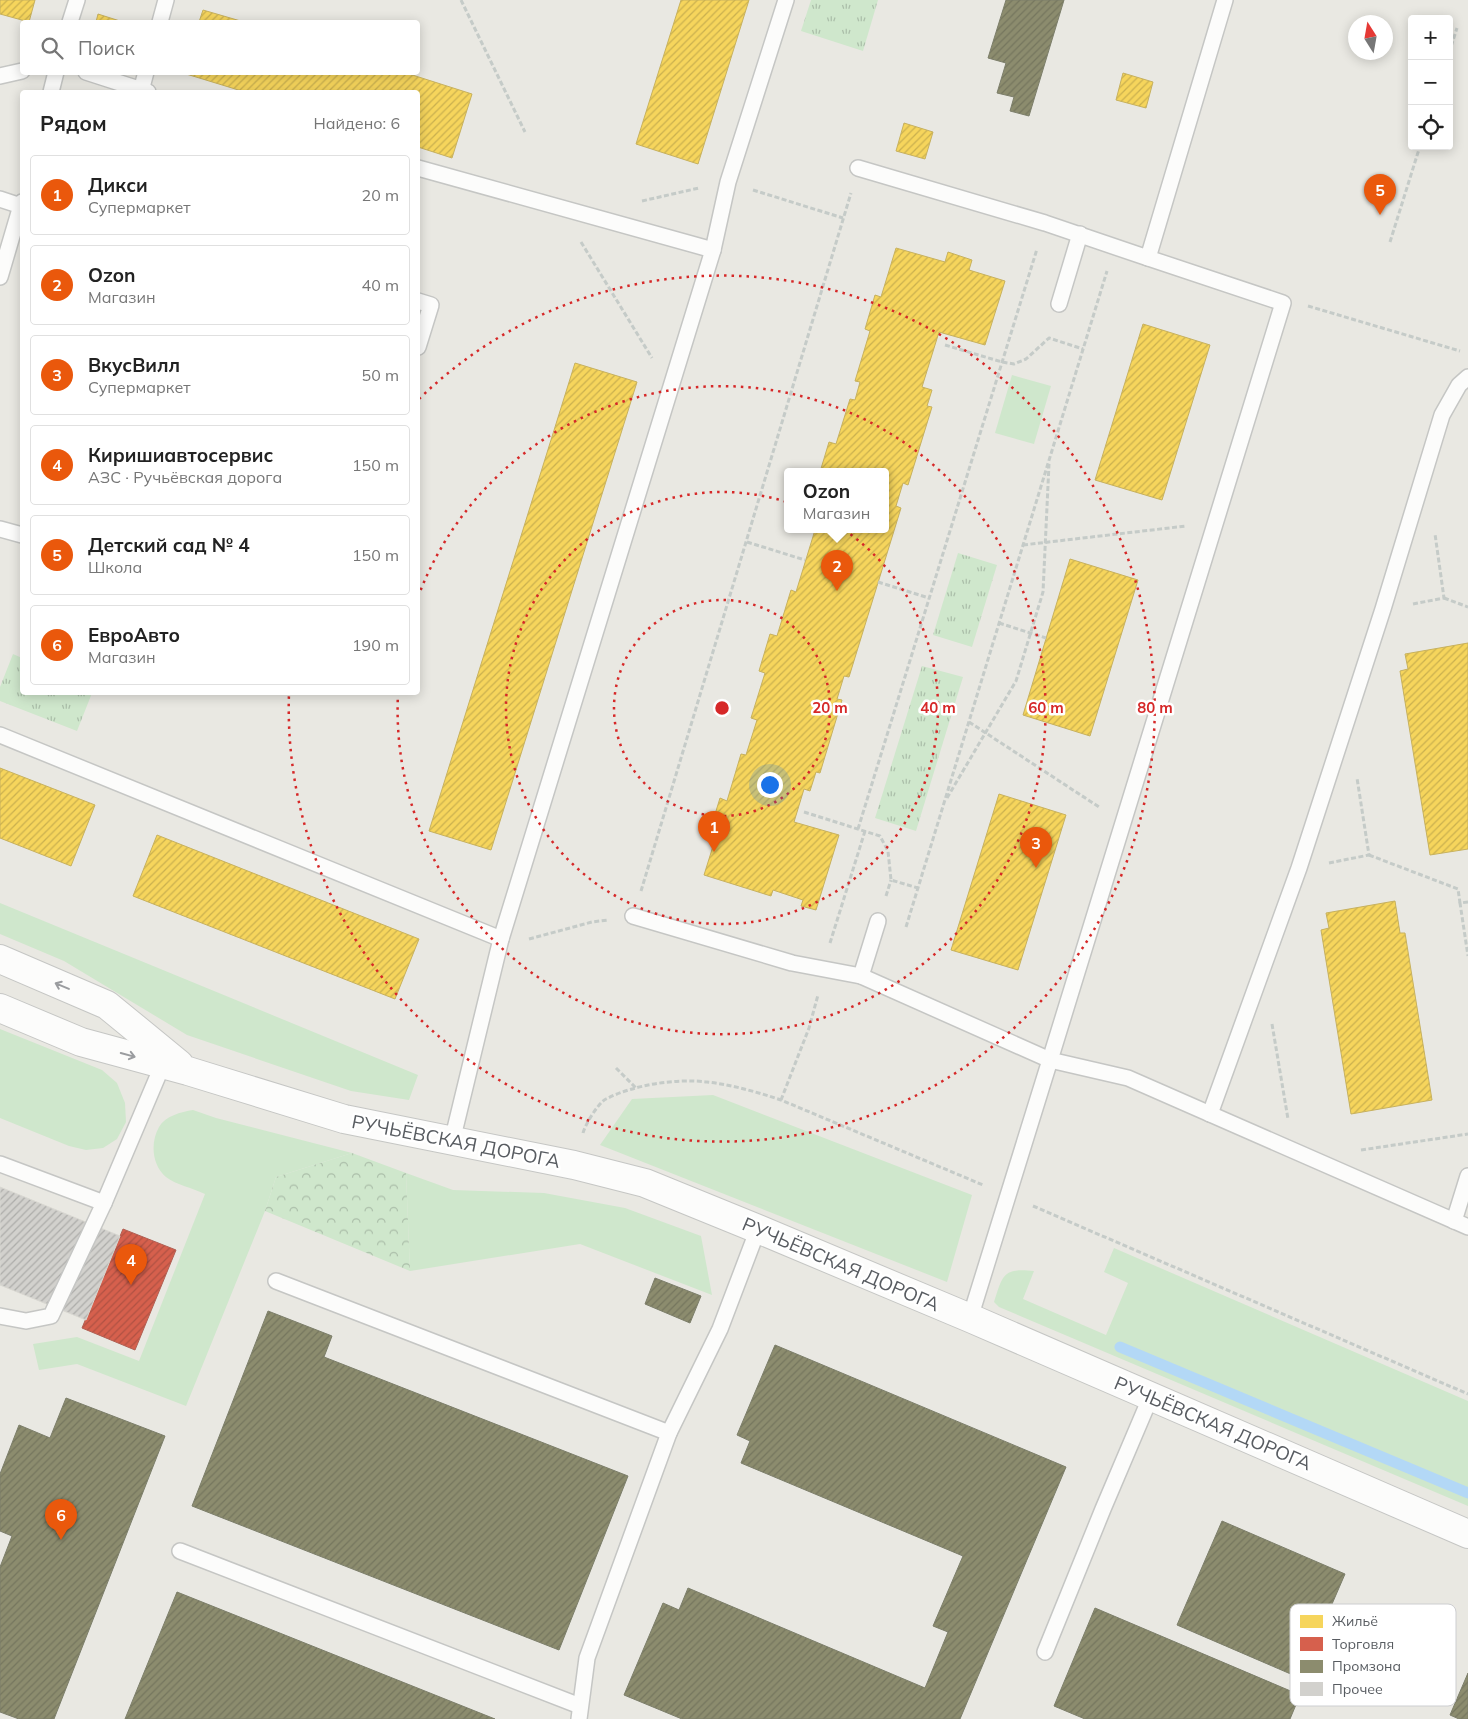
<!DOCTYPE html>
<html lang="ru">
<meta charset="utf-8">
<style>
:root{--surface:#fff;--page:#f2f2f2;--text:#222;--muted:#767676;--line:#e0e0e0;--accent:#ea580c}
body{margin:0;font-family:Mulish,sans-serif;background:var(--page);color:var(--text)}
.controls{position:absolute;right:15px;top:15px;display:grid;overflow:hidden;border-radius:5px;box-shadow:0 2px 12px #0003}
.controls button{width:45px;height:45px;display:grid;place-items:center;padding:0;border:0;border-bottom:1px solid var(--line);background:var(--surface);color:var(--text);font:25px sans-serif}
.compass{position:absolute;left:1348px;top:15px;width:45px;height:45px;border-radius:50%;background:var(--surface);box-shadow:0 2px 12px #0003;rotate:349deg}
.you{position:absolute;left:769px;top:784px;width:18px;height:18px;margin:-12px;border:4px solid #fff;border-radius:50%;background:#1a73e8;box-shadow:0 0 0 8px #1a73e833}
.badge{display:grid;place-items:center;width:32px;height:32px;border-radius:50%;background:var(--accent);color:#fff;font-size:16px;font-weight:700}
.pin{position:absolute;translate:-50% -41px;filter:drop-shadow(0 1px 2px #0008)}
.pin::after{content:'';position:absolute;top:26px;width:18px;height:15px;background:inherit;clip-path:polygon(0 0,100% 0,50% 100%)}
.popup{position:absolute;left:784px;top:468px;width:105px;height:65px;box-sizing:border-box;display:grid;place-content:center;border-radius:5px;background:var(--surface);filter:drop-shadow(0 1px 4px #0005);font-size:16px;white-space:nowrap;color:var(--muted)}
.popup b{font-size:19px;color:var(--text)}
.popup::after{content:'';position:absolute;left:50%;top:100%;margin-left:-10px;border:10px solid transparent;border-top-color:var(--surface)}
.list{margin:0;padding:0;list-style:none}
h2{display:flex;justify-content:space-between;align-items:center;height:65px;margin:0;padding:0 20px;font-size:21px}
h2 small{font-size:16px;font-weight:400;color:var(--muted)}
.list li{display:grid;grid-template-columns:32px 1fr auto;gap:15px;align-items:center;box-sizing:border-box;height:80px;margin:0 10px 10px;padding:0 10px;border:1px solid var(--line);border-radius:5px}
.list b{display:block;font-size:19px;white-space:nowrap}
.list p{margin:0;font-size:16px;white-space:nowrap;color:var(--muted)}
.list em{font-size:16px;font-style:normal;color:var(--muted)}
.icon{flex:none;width:28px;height:28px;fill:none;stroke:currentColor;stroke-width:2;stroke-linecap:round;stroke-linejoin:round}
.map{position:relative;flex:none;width:1468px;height:1719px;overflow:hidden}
.search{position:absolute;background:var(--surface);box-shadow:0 2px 12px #0003;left:20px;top:20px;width:400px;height:55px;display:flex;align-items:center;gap:12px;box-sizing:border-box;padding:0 18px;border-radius:5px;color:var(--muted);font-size:19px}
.panel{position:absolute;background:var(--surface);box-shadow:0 2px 12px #0003;left:20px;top:90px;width:400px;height:605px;border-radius:5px}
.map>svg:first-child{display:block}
.grass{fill:#cfe7cc}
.forest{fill:url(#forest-crowns)}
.park{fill:url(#park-tufts)}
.homes{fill:url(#homes-hatch);stroke:#c7b15e}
.shops{fill:url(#shops-hatch);stroke:#b05f53}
.industry{fill:url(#industry-hatch);stroke:#7c7e6a}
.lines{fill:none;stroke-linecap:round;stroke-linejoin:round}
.stream{stroke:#b3d8f6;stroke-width:11}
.building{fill:url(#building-hatch);stroke:#d8d7d1}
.lane-casing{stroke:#c5c6c4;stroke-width:18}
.street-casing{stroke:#c5c6c4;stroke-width:30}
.path{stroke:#c5cbc8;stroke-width:3;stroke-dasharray:5 2.5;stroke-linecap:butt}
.lane{stroke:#fcfcfb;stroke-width:15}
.street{stroke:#fcfcfb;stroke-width:28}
.oneway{stroke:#9a9c9f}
.ring{fill:none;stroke:#d62828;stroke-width:2.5;stroke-dasharray:2.5 5}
.labels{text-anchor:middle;stroke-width:5;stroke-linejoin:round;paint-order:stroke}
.street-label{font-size:19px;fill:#585c61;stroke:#fff}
.key{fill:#fff;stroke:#cdced0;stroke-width:1}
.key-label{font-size:14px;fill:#585c61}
.centre{fill:#d62828;stroke:#fff;stroke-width:2.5}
.ring-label{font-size:15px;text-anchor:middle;font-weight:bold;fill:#d62828;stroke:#fff;stroke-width:5;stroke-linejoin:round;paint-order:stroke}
</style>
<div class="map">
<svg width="1468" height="1719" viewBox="0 0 1468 1719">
<defs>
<pattern id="forest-crowns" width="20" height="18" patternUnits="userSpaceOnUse" patternTransform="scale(1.25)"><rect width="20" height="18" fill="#cfe7cc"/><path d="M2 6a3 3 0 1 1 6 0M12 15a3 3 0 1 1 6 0" fill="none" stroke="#abbea9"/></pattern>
<pattern id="park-tufts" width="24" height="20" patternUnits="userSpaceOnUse" patternTransform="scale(1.25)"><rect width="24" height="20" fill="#cfe7cc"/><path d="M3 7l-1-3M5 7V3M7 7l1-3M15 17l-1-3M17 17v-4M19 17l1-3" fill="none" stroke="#abbea9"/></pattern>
<pattern id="homes-hatch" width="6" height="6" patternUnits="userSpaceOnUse" patternTransform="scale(1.25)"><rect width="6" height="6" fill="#f6d55c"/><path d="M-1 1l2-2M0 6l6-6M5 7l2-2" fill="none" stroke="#cab04f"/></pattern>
<pattern id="shops-hatch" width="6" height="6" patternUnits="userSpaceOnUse" patternTransform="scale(1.25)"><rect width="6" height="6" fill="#d6604d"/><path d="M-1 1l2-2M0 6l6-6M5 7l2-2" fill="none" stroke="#b05243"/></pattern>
<pattern id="industry-hatch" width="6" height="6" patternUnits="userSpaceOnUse" patternTransform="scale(1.25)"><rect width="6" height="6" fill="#8c8c6e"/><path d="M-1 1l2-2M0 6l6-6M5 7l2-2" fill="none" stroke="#75765e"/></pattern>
<pattern id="building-hatch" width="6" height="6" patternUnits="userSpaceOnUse" patternTransform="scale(1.25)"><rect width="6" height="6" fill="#d2d1cd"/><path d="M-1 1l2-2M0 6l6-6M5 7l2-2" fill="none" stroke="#adadaa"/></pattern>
</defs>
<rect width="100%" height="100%" fill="#e9e8e2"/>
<!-- grass -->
<g class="grass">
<polygon points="1012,375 1051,386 1034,444 995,433"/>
<polygon points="0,903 418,1075 409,1100 351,1091 187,1035 64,961 0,934"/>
<polygon points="0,1029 102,1070 117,1083 125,1103 126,1122 117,1139 103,1148 86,1150 69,1146 0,1118"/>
<polygon points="713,1095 972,1195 947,1282 600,1145 632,1099"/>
<path d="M193 1110 216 1118 352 1153 276 1177 265 1211 186 1406 77 1364 39 1370 33 1344 77 1337 139 1361 205 1194C193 1188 176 1185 166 1177 152 1165 150 1143 159 1127 165 1116 181 1112 193 1110Z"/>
<polygon points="406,1173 453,1190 544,1193 625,1208 701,1236 712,1295 580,1244 410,1271"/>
<path d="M1114 1248 1468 1401V1506L999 1307 994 1302C1003 1274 1003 1268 1034 1271L1023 1299 1106 1335 1128 1283 1104 1272Z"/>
</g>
<!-- forest -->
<polygon class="forest" points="352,1153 406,1173 410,1271 265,1211 276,1177"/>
<!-- park -->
<g class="park">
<polygon points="811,0 878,0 863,51 801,31"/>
<polygon points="958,553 997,565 972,647 933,635"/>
<polygon points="13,654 22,658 22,692 92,693 77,731 0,701 0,687"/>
<polygon points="922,666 963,677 916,831 875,818"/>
</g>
<!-- homes -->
<g class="homes">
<polygon points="0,0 35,0 29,22 0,14"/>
<polygon points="681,0 749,0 698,164 636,144"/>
<polygon points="203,10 244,22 199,22"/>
<polygon points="98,14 123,22 96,22"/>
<polygon points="403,72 472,94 452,158 418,147 418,92 245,92 183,73"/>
<polygon points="1123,73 1153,82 1146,108 1116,100"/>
<polygon points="904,123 933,132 925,159 896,151"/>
<polygon points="896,248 945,262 948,252 972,260 969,270 1005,281 985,345 939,332 922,387 932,390 927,406 932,407 908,485 903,483 896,506 901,508 849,677 844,676 837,699 842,700 820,773 816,772 810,791 804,789 794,822 839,835 816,910 801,906 803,900 773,890 771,896 704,875 719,827 712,824 720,798 727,801 741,754 746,755 757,720 751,718 765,673 759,671 770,634 777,636 791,590 796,592 815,530 886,530 886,472 820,472 829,442 836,444 850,399 855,400 860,382 855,381 870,331 865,329 875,295 881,297"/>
<polygon points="1143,324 1210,345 1162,500 1095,480"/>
<polygon points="575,363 637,382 491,850 429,831"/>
<polygon points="1070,559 1138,580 1090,736 1023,715"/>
<polygon points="1468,643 1468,849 1430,855 1400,671 1408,669 1405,654"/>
<polygon points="0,768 95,805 71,866 0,838"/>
<polygon points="999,794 1066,815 1018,970 951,950"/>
<polygon points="157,835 419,939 395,999 133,896"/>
<polygon points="1395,901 1400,933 1405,933 1432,1100 1351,1114 1321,930 1329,928 1326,913"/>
</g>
<!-- shops -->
<polygon class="shops" points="123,1229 176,1250 135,1350 82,1328"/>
<!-- industry -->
<g class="industry">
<polygon points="1006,0 1064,0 1029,116 1010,111 1014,97 997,93 1006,63 988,58"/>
<polygon points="655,1278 701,1296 690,1323 645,1304"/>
<polygon points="268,1311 332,1336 324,1357 628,1476 559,1650 192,1506"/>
<polygon points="775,1345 1066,1467 960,1719 682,1719 624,1695 663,1603 679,1610 688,1588 925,1688 948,1632 933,1626 963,1556 741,1463 750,1441 737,1435"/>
<polygon points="66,1398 165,1436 54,1719 19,1719 0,1712 0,1567 12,1536 0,1531 0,1474 19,1425 50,1438"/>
<polygon points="1222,1521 1345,1574 1300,1678 1177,1625"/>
<polygon points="177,1592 495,1719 125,1719"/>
<polygon points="1095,1608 1300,1695 1290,1719 1085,1719 1054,1706"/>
<polygon points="1468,1673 1468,1719 1459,1719 1450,1715"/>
</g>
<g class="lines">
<!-- stream -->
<polyline class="stream" points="1120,1347 1468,1493"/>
</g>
<!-- building -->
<polygon class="building" points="0,1187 120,1236 86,1320 0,1285"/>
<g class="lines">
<!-- lane casing -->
<g class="lane-casing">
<g id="lane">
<polyline points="70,22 77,0"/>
<polyline points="160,22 166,0"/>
<polyline points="86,72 148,92"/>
<polyline points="0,76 22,71"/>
<polyline points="141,91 146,72"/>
<polyline points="51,92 56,72"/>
<polyline points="418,168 713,250"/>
<polyline points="858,168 1045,223 1148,258 1225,0"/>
<polyline points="0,199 21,206"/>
<polyline points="1148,258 1283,303 1050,1060 1128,1078 1468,1227"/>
<polyline points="0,277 22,202"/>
<polyline points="418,301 431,305 418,347"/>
<polyline points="1059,304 1080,234"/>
<polyline points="0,529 22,535"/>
<polyline points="0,735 501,939"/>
<polyline points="633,916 792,963 861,976 1050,1060 970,1318"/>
<polyline points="861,976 878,921"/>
<polyline points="1210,1114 1299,868 1383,609 1442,415 1459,385 1468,377"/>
<polyline points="452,1141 501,939 713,250 728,182 786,0"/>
<polyline points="0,1164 104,1203 51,1316 26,1321 0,1316"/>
<polyline points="104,1203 163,1064"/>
<polyline points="1454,1221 1468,1176"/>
<polyline points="276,1281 669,1433"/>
<polyline points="180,1551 580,1706"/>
<polyline points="1045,1652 1103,1509 1151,1396"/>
<polyline points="579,1719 587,1658 669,1433 720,1329 758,1229"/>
</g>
</g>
<!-- street casing -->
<g class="street-casing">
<g id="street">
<polyline points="0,959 107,1005 179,1064"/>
<polyline points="0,1008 81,1042 188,1071 344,1119 574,1165 645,1183 758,1229 970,1318 1468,1534"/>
</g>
</g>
<!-- path -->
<g class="path">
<polyline points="461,0 525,132"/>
<polyline points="1449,53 1457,28"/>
<polyline points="753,190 843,218"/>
<polyline points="642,201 699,188"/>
<polyline points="581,242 652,358"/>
<polyline points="1390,242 1420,146"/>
<polyline points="1308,306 1460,351"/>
<polyline points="945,345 1002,362 1014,364 1026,359 1049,338 1083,349"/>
<polyline points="747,542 805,560"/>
<polyline points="1023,545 1186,526"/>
<polyline points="878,582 929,598"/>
<polyline points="1444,598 1468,607"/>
<polyline points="1413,604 1444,598 1435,534"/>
<polyline points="999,623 1046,638"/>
<polyline points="969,722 1099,807"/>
<polyline points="947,798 1016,681 1043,592 1049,464"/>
<polyline points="804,812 880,836 888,851 891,880 918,888"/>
<polyline points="858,829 1037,249"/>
<polyline points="1369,855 1458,889 1460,903"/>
<polyline points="1329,863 1369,855 1357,778"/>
<polyline points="641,891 851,193"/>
<polyline points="886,896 891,880"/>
<polyline points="1468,902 1460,903 1468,956"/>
<polyline points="906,927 1107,271"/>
<polyline points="529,939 592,922 608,920"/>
<polyline points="830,943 865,831"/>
<polyline points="1272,1024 1288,1119"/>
<polyline points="616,1068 636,1088"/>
<polyline points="781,1100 809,1028 818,995"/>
<path d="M583 1133C585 1125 598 1103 606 1099 633 1085 677 1078 707 1082 733 1085 757 1092 781 1100L983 1185"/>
<polyline points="1361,1150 1468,1134"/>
<polyline points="1033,1206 1468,1394"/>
</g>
<!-- lane -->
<use href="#lane" class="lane"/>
<!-- street -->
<use href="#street" class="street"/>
</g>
<!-- one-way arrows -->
<defs><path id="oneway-shaft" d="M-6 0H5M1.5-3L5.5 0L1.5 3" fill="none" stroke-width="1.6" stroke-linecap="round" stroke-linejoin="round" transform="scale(1.25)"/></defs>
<g class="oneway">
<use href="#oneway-shaft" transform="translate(62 986) rotate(-157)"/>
<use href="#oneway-shaft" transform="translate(128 1055) rotate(15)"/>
</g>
<!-- distance rings -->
<g class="ring">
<circle cx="722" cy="708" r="108"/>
<circle cx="722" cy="708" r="216"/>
<path d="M418 597A324 324 0 1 1 398 694"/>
<path d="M419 399A433 433 0 1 1 289 693"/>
</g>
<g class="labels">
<!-- street labels -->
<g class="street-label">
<text transform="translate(456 1141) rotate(11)" y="7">РУЧЬЁВСКАЯ ДОРОГА</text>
<text transform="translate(841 1264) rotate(23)" y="7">РУЧЬЁВСКАЯ ДОРОГА</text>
<text transform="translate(1213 1423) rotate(23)" y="7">РУЧЬЁВСКАЯ ДОРОГА</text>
</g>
</g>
<!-- legend -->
<rect x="1290" y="1604" width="166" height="102" rx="8" class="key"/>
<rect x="1300" y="1615" width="23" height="13" fill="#f6d55c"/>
<rect x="1300" y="1637" width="23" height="14" fill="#d6604d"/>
<rect x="1300" y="1660" width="23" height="13" fill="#8c8c6e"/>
<rect x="1300" y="1682" width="23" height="14" fill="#d2d1cd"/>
<g class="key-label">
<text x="1332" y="1626">Жильё</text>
<text x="1332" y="1649">Торговля</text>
<text x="1332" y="1671">Промзона</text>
<text x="1332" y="1694">Прочее</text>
</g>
<circle cx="722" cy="708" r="8" class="centre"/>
<g class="ring-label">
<text x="830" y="713">20 m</text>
<text x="938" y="713">40 m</text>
<text x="1046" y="713">60 m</text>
<text x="1155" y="713">80 m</text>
</g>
</svg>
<div class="controls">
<button>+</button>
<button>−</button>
<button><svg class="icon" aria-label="locate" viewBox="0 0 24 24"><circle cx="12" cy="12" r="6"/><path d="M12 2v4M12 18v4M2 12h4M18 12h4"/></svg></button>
</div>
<svg class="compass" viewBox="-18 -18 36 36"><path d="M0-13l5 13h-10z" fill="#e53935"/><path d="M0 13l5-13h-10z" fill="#767676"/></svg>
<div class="you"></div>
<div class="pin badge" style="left:714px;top:852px">1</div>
<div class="pin badge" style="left:837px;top:591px">2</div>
<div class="popup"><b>Ozon</b>Магазин</div>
<div class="pin badge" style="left:1036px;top:868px">3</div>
<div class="pin badge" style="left:131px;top:1285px">4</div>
<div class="pin badge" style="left:1380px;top:215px">5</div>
<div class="pin badge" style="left:61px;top:1540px">6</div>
<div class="search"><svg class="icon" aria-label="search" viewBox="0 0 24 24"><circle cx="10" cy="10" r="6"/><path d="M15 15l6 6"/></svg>Поиск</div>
<section class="panel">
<h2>Рядом<small>Найдено: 6</small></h2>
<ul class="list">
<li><span class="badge">1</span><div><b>Дикси</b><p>Супермаркет</p></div><em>20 m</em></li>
<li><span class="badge">2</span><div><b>Ozon</b><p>Магазин</p></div><em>40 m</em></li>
<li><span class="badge">3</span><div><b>ВкусВилл</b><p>Супермаркет</p></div><em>50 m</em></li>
<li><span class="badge">4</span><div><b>Киришиавтосервис</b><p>АЗС · Ручьёвская дорога</p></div><em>150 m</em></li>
<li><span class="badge">5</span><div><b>Детский сад № 4</b><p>Школа</p></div><em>150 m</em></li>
<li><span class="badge">6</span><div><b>ЕвроАвто</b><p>Магазин</p></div><em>190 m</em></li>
</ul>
</section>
</div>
